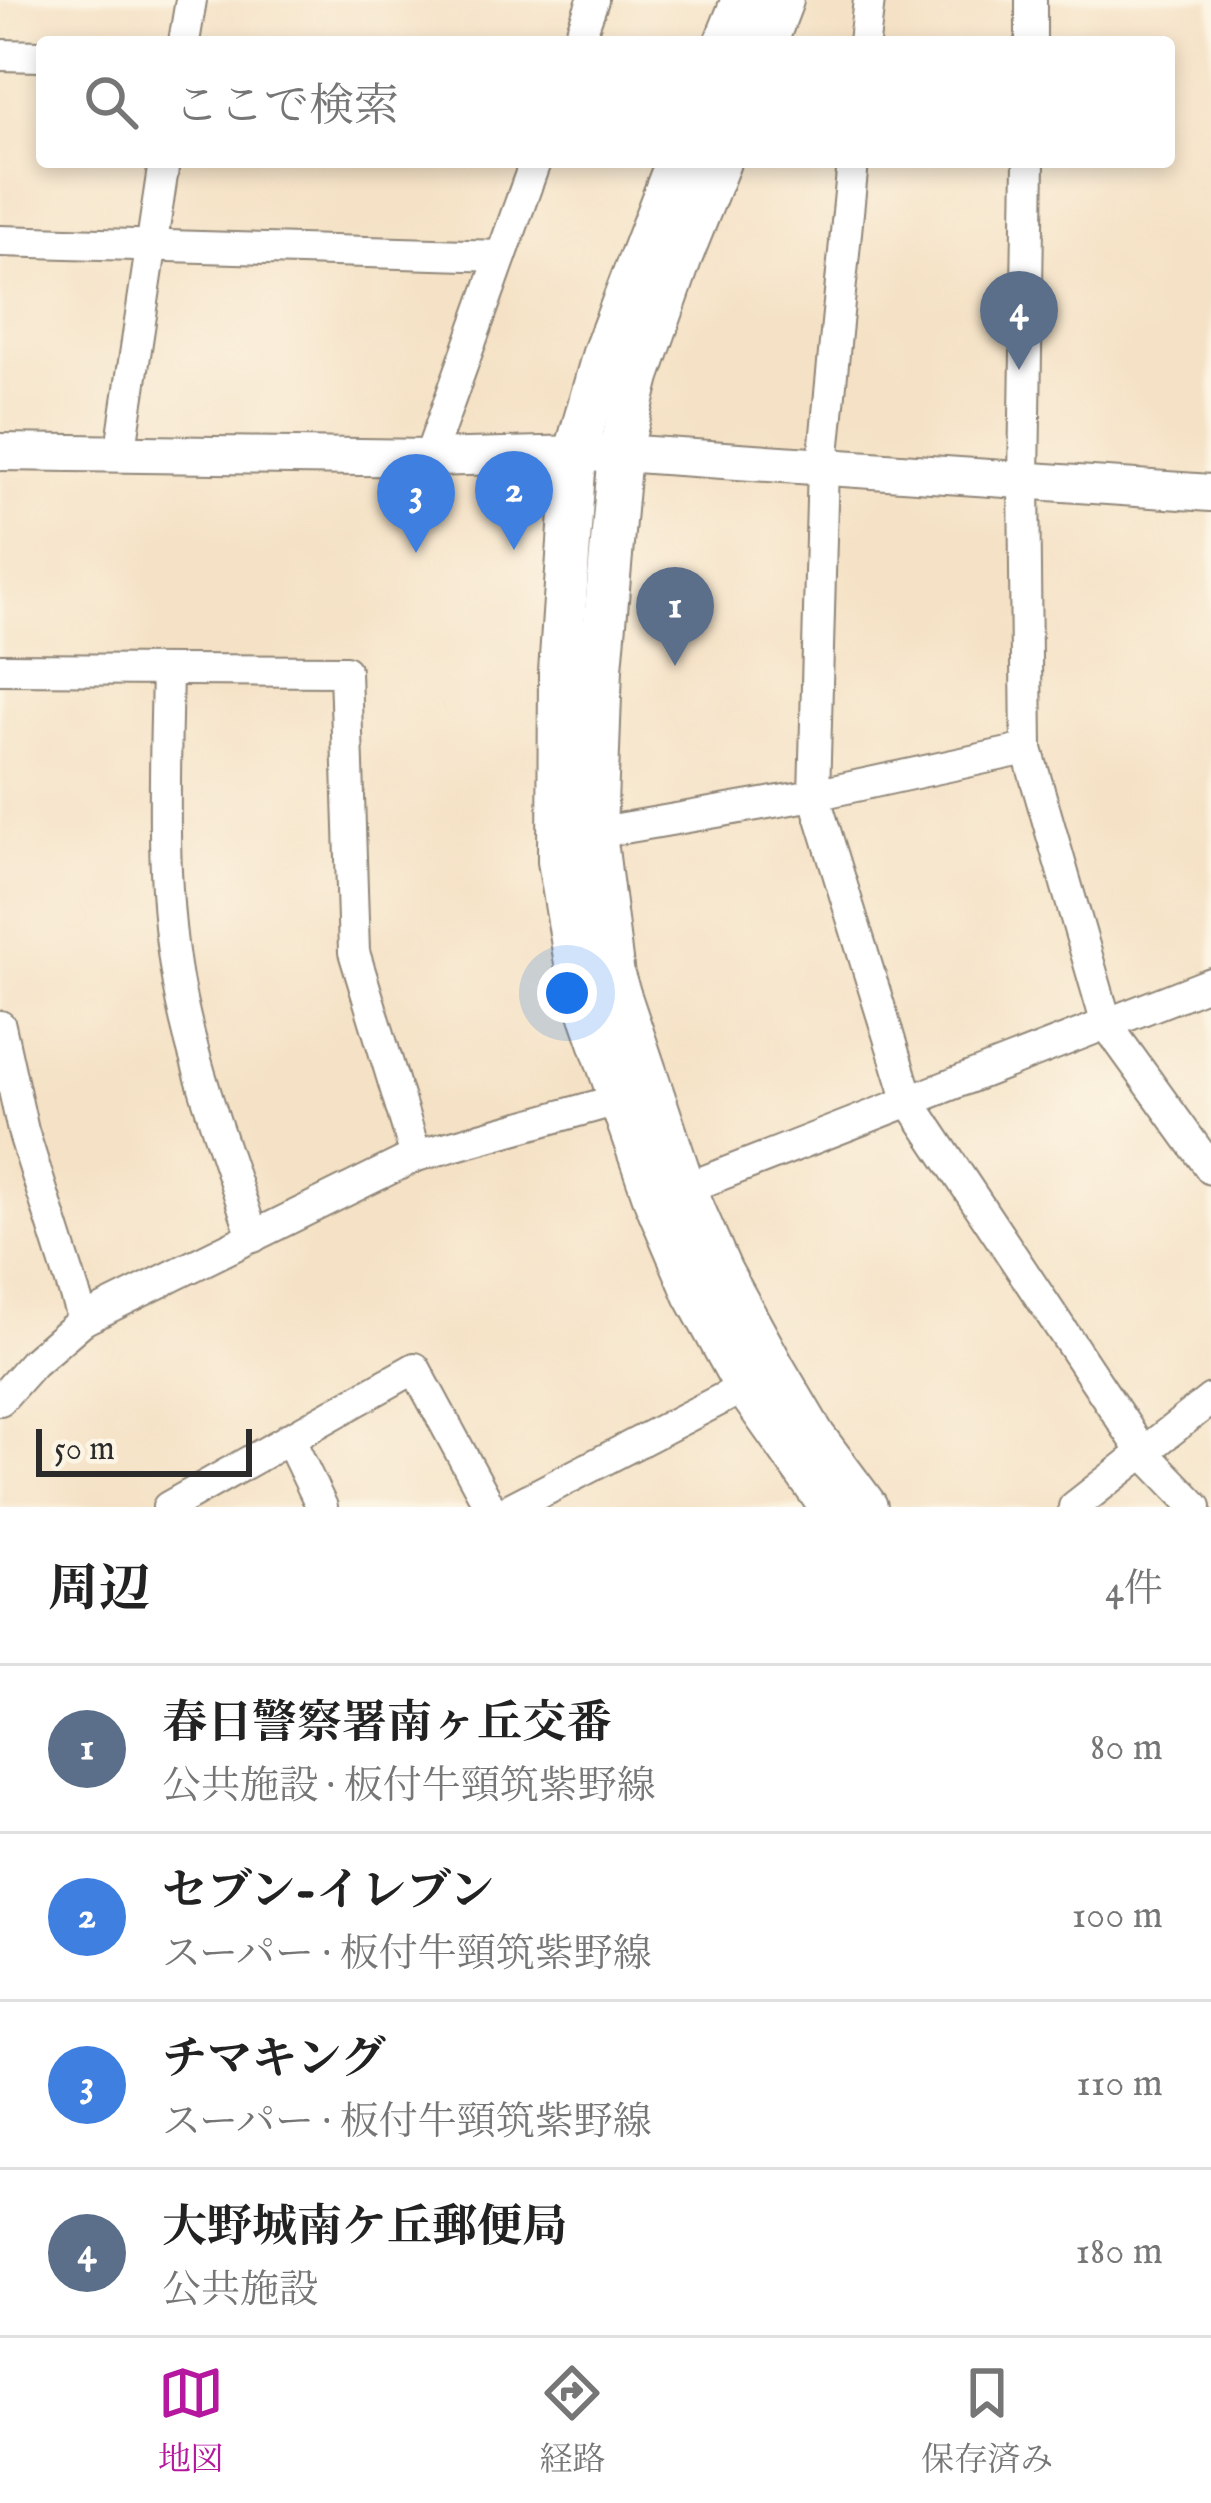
<!DOCTYPE html>
<html lang="ja">
<meta charset="utf-8">
<style>
:root{--surface:#fff;--page:#f2f2f2;--text:#222;--muted:#767676;--line:#e0e0e0;--accent:#b5179e}
body{margin:0;font-family:"IM FELL English","Noto Serif JP",serif;background:var(--page);color:var(--text)}
.scale{position:absolute;left:36px;bottom:30px;width:216px;box-sizing:border-box;padding-left:12px;border:6px solid #2b2b2b;border-top:0;font-size:33px;line-height:42px;white-space:nowrap;color:#2b2b2b;-webkit-text-stroke:9px #fcf5e5;paint-order:stroke}
.you{position:absolute;left:567px;top:993px;width:42px;height:42px;margin:-30px;border:9px solid #fff;border-radius:50%;background:#1a73e8;box-shadow:0 0 0 18px #1a73e833}
.badge{display:grid;place-items:center;width:78px;height:78px;border-radius:50%;background:var(--accent);color:#fff;font-size:39px;font-weight:700}
.pin{position:absolute;translate:-50% -99px;filter:drop-shadow(0 3px 6px #0008)}
.pin::after{content:'';position:absolute;top:63px;width:42px;height:36px;background:inherit;clip-path:polygon(0 0,100% 0,50% 100%)}
.list{margin:0;padding:0;list-style:none}
h2{display:flex;justify-content:space-between;align-items:center;height:156px;margin:0;padding:0 48px;font-size:51px}
h2 small{font-size:39px;font-weight:400;color:var(--muted)}
.list li{display:grid;grid-template-columns:78px 1fr auto;gap:36px;align-items:center;box-sizing:border-box;height:168px;padding:0 48px;border-top:3px solid var(--line)}
.list b{display:block;font-size:45px;white-space:nowrap}
.list p{margin:0;font-size:39px;white-space:nowrap;color:var(--muted)}
.list em{font-size:39px;font-style:normal;color:var(--muted)}
.icon{flex:none;width:66px;height:66px;fill:none;stroke:currentColor;stroke-width:2;stroke-linecap:round;stroke-linejoin:round}
.map{position:relative;flex:none;width:1211px;height:1507px;overflow:hidden}
.search{position:absolute;background:var(--surface);box-shadow:0 6px 18px #0003;left:36px;right:36px;top:36px;height:132px;display:flex;align-items:center;gap:30px;box-sizing:border-box;padding:0 42px;border-radius:12px;color:var(--muted);font-size:45px}
.sheet{height:828px;background:var(--surface)}
nav{display:flex;justify-content:space-around;align-items:center;box-sizing:border-box;height:168px;border-top:3px solid var(--line);background:var(--surface);font-size:33px;color:var(--muted)}
nav a{display:grid;justify-items:center;gap:6px}
nav .on{color:var(--accent)}
.map>svg:first-child{display:block}
.lines{fill:none;stroke-linecap:round;stroke-linejoin:round}
.minor-casing{stroke:#908678;stroke-width:34}
.tertiary-casing{stroke:#908678;stroke-width:40}
.secondary-casing{stroke:#908678;stroke-width:46}
.minor{stroke:#fff;stroke-width:30}
.tertiary{stroke:#fff;stroke-width:36}
.secondary{stroke:#fff;stroke-width:42}
</style>
<div class="map">
<svg width="1211" height="1507" viewBox="0 0 1211 1507">
<rect width="100%" height="100%" fill="#fcf5e5"/>
<filter id="ink" filterUnits="userSpaceOnUse"><feTurbulence type="fractalNoise" baseFrequency=".00833" numOctaves="2"/><feDisplacementMap in="SourceGraphic" scale="24" xChannelSelector="R" yChannelSelector="G"/><feConvolveMatrix kernelMatrix="1 2 1 2 8 2 1 2 1" color-interpolation-filters="sRGB"/></filter>
<filter id="wash" filterUnits="userSpaceOnUse"><feTurbulence type="fractalNoise" baseFrequency=".004" numOctaves="4" result="noise"/><feDisplacementMap in="SourceGraphic" scale="48" xChannelSelector="R" yChannelSelector="G"/><feGaussianBlur stdDeviation="2.7" result="paint"/><feColorMatrix in="noise" values="0 0 0 0 0 0 0 0 0 0 0 0 0 0 0 0 0 1.4 0 .05"/><feComposite in="paint" operator="in"/></filter>
<g filter="url(#wash)">
<rect width="100%" height="100%" fill="#f5e2c6"/>
</g>
<g filter="url(#ink)">
<g class="lines">
<!-- minor casing -->
<g class="minor-casing">
<g id="minor">
<polyline points="184,42 191,0"/>
<polyline points="578,42 593,0"/>
<polyline points="864,42 869,0"/>
<polyline points="1031,42 1031,0"/>
<polyline points="0,55 42,56"/>
<polyline points="853,162 823,464 814,795 908,1099 1143,1452 1196,1507"/>
<polyline points="1029,162 1024,479 1027,749 1107,1025 1211,1169"/>
<polyline points="0,241 501,256"/>
<polyline points="120,455 164,162"/>
<polyline points="429,458 535,162"/>
<polyline points="0,669 345,671 354,952 416,1156"/>
<path d="M167 670C165 785 158 905 185 1018 202 1091 230 1164 253 1237"/>
<polyline points="579,831 595,833 814,795 1027,749"/>
<polyline points="0,1026 23,1131 83,1320"/>
<polyline points="669,1195 1211,983"/>
<polyline points="0,1400 33,1363 83,1320 416,1156 621,1099 634,1092"/>
<polyline points="289,1438 322,1507"/>
<polyline points="168,1507 415,1368 490,1507"/>
<polyline points="513,1507 764,1377"/>
<polyline points="1074,1507 1211,1399"/>
</g>
</g>
<!-- tertiary casing -->
<g class="tertiary-casing">
<polyline id="tertiary" points="0,452 429,458 620,453 1211,493"/>
</g>
<!-- secondary casing -->
<g class="secondary-casing">
<g id="secondary">
<polyline points="726,42 743,0"/>
<polyline points="766,42 782,0"/>
<polyline points="677,162 604,353 575,456 560,672 559,861 579,981 656,1202 695,1294 746,1387 831,1507"/>
<polyline points="719,162 680,259 639,376 620,453 601,668 595,833 613,976 684,1188 721,1272 775,1371 814,1437 866,1507"/>
</g>
</g>
<!-- minor -->
<use href="#minor" class="minor"/>
<!-- tertiary -->
<use href="#tertiary" class="tertiary"/>
<!-- secondary -->
<use href="#secondary" class="secondary"/>
</g>
</g>
</svg>
<div class="scale">50 m</div>
<div class="you"></div>
<div class="pin badge" style="left:675px;top:666px;background:#5c6f8a">1</div>
<div class="pin badge" style="left:514px;top:550px;background:#3f7fe0">2</div>
<div class="pin badge" style="left:416px;top:553px;background:#3f7fe0">3</div>
<div class="pin badge" style="left:1019px;top:370px;background:#5c6f8a">4</div>
<div class="search"><svg class="icon" aria-label="search" viewBox="0 0 24 24"><circle cx="10" cy="10" r="6"/><path d="M15 15l6 6"/></svg>ここで検索</div>
</div>
<section class="sheet">
<h2>周辺<small>4件</small></h2>
<ul class="list">
<li><span class="badge" style="background:#5c6f8a">1</span><div><b>春日警察署南ヶ丘交番</b><p>公共施設 · 板付牛頸筑紫野線</p></div><em>80 m</em></li>
<li><span class="badge" style="background:#3f7fe0">2</span><div><b>セブン-イレブン</b><p>スーパー · 板付牛頸筑紫野線</p></div><em>100 m</em></li>
<li><span class="badge" style="background:#3f7fe0">3</span><div><b>チマキング</b><p>スーパー · 板付牛頸筑紫野線</p></div><em>110 m</em></li>
<li><span class="badge" style="background:#5c6f8a">4</span><div><b>大野城南ケ丘郵便局</b><p>公共施設</p></div><em>180 m</em></li>
</ul>
</section>
<nav>
<a class="on"><svg class="icon" aria-label="map" viewBox="0 0 24 24"><path d="M3 6l6-2 6 2 6-2v14l-6 2-6-2-6 2zM9 4v14M15 6v14"/></svg>地図</a>
<a><svg class="icon" aria-label="directions" viewBox="0 0 24 24"><path d="M12 3l9 9-9 9-9-9zM9 14v-3h6M13 9l2 2-2 2"/></svg>経路</a>
<a><svg class="icon" aria-label="saved" viewBox="0 0 24 24"><path d="M7 4h10v16l-5-4-5 4z"/></svg>保存済み</a>
</nav>
